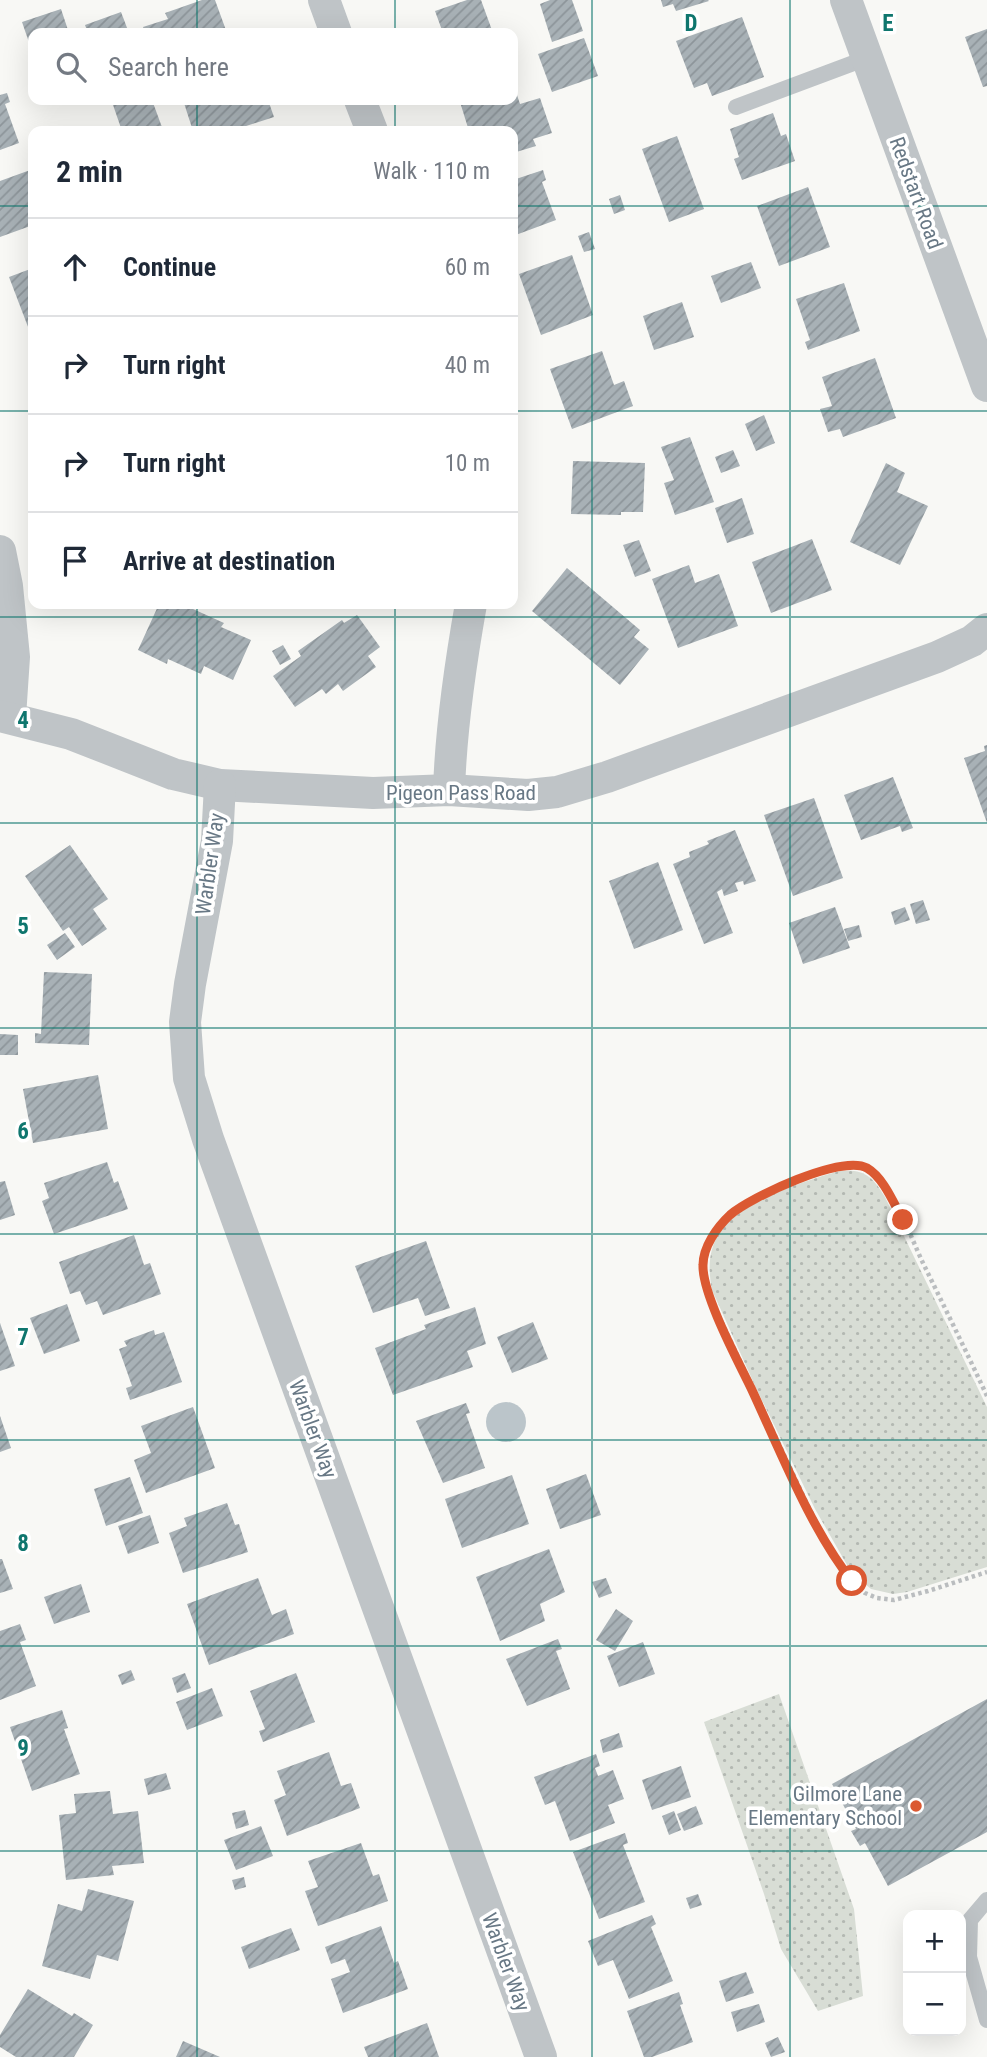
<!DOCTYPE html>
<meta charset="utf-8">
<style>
:root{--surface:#fff;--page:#f6f6f7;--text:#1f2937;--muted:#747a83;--line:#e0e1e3}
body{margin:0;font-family:"Roboto Condensed",sans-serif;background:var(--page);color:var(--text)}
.controls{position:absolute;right:21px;bottom:21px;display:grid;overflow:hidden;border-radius:14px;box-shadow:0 7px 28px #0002}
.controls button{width:63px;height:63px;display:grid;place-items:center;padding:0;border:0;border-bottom:2px solid var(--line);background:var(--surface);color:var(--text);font:35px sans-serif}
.stop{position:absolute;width:21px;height:21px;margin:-16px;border:5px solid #db5932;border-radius:50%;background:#fff}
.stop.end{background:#db5932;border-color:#fff;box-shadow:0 2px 7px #0008}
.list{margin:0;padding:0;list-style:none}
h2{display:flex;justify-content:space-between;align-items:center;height:91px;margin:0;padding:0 28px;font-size:30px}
h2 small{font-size:23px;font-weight:400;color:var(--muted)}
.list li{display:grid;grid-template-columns:46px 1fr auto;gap:21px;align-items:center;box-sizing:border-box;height:98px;padding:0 28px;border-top:2px solid var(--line)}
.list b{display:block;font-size:26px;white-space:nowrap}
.list em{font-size:23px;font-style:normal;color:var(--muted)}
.icon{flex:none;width:38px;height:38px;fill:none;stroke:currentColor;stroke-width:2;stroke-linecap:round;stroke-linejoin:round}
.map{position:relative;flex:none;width:987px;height:2057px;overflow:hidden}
.search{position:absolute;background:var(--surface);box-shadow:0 7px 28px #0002;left:28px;top:28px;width:490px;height:77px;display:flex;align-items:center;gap:18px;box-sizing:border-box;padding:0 24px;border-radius:14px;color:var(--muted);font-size:26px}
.panel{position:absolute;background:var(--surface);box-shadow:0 7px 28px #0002;left:28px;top:126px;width:490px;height:483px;border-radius:14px}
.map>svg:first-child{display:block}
.grass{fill:url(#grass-dots)}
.water{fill:#bbc5ca}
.building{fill:url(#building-hatch)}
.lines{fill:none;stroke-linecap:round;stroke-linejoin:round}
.path{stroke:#babdbf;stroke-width:4.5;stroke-dasharray:3.5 3.5;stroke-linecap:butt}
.lane{stroke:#bfc4c7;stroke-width:16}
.street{stroke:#bfc4c7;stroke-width:32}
.route{stroke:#db5932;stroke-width:9}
.grid{fill:none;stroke:#0f766e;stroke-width:2;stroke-opacity:0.55}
.poi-dot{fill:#db5932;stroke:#fff;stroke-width:2.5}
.labels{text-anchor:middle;stroke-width:7;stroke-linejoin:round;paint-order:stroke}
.street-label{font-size:21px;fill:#687885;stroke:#fff}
.poi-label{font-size:21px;fill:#687885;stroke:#fff;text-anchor:end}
.grid-label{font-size:23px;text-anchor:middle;font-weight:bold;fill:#0f766e;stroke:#fff;stroke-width:7;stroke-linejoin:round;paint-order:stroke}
</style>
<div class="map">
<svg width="987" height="2057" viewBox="0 0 987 2057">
<defs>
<pattern id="grass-dots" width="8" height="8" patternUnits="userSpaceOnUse" patternTransform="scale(1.75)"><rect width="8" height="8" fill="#d8ddd5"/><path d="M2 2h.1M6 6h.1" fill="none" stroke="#b3b8b2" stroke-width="1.8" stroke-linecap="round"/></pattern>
<pattern id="building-hatch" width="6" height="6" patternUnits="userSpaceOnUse" patternTransform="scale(1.75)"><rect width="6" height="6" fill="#a8b1b6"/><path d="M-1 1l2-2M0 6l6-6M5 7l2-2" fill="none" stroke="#8d959a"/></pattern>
</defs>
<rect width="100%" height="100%" fill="#f8f8f5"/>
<!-- grass -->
<g class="grass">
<path d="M840 1171C865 1169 872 1176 885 1197L987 1407V1567L907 1592 893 1594 871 1589 851 1572 815 1509 756 1388 712 1290C708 1269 708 1250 720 1232 740 1202 806 1180 840 1171Z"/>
<polygon points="779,1694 854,1909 863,1996 818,2011 781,1949 764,1894 704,1722"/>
</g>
<!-- water -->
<circle class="water" cx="506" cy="1422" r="20"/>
<!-- building -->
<g class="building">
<polygon points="202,0 215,0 227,33 145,33 143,27 168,19 165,13"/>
<polygon points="467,0 481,0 493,33 443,33 435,11"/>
<polygon points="550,0 572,0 583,31 552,42 540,4"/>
<polygon points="661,0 708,0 709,1 676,11 673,4 663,7"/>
<polygon points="61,9 69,33 33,33 33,54 22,22"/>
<polygon points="121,12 129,33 88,33 85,25"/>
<polygon points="742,17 764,77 712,96 707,83 694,88 676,41"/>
<polygon points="987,29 987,86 983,87 965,37"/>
<polygon points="584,38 598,76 552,92 538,54"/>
<polygon points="513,83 520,104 540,98 552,133 533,139 536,146 513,153 513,131 469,131 460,102 466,100 513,100"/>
<polygon points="7,93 10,102 5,104 19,143 0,150 0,95"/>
<polygon points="118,100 152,100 163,130 122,131 112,102"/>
<polygon points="195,100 268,100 274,117 231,131 193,131 184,103"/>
<polygon points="773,113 781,136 786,134 795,161 742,180 734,159 739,157 730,129"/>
<polygon points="677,136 704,209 669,222 642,149"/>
<polygon points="33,169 33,225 0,237 0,181"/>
<polygon points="543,170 546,180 542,182 556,220 513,236 513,180"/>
<polygon points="808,187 830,247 779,266 757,206"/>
<polygon points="620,195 625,210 614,214 609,199"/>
<polygon points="589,232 595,249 584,252 578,236"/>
<polygon points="572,255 593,315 541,335 519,274"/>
<polygon points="751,262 761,288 721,303 711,276"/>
<polygon points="33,268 33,340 9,277"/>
<polygon points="844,283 860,331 808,350 805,342 810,340 796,299"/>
<polygon points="682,302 694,337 654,350 643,316"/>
<polygon points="602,351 614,385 624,381 633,406 572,429 550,369"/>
<polygon points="875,358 896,418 843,437 840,429 828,432 820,409 832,406 822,377"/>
<polygon points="764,415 775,443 756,451 745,424"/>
<polygon points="690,437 714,502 675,515 664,483 674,480 661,447"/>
<polygon points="733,450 740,466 721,473 715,457"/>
<polygon points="573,461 645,463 643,512 621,512 621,515 571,514"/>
<polygon points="886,463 905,473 897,492 928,506 900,565 850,542"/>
<polygon points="742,498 754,534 727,543 715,508"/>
<polygon points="812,539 832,590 771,613 752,562"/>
<polygon points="639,540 651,571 635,577 623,545"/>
<polygon points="689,565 695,583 719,574 738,626 678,648 652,579"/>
<polygon points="567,568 640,630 634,637 649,649 620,685 532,611"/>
<polygon points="159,604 182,604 224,623 221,627 251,640 233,680 204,666 201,674 168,659 167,664 138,650"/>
<polygon points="357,615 380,647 368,656 376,667 343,691 338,684 326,694 322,689 295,707 273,676 301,656 298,651 342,620 344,623"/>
<polygon points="283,645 291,659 280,665 272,651"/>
<polygon points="987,745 987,823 964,758 985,751 984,746"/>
<polygon points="893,777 913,828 902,832 900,826 861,840 844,795"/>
<polygon points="814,798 843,878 793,896 764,815"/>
<polygon points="735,830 756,881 744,885 743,881 735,883 738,891 724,896 722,889 717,892 733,933 704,944 673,864 690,857 689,852 709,844 707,841"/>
<polygon points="70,845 108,899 93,909 107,929 82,946 69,927 63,931 25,876"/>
<polygon points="658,862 683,930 634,949 609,881"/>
<polygon points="923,900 930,920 916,924 910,904"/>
<polygon points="835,907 850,948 803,964 789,923"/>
<polygon points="905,907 910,920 895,925 891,912"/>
<polygon points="859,925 862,937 848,941 844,929"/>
<polygon points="65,933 75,947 57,960 47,945"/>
<polygon points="44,972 92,974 89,1045 35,1043 35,1033 41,1034"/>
<polygon points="0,1034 18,1035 18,1055 0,1055"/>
<polygon points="98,1075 108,1129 33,1143 23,1089"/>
<polygon points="107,1162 114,1183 118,1181 128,1209 54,1234 42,1201 49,1198 44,1183"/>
<polygon points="5,1181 15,1215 0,1220 0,1182"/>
<polygon points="134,1235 144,1265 150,1263 161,1294 103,1315 97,1301 86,1305 80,1291 70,1294 59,1262"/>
<polygon points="426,1241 450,1308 425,1316 418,1298 373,1313 355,1266"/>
<polygon points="67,1304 80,1341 44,1354 30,1318"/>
<polygon points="475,1307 486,1344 467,1351 473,1367 393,1395 375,1348 426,1329 424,1325"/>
<polygon points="533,1322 548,1359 512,1373 497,1337"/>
<polygon points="0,1323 15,1366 0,1371"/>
<polygon points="154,1330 155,1335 164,1332 182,1382 130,1400 126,1388 132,1386 119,1349 127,1346 124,1341"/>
<polygon points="466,1403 470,1413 466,1414 485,1468 443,1483 416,1421"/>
<polygon points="193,1407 215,1468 146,1493 134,1460 151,1453 141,1426"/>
<polygon points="0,1416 11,1448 0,1452"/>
<polygon points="586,1474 601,1515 560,1529 546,1489"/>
<polygon points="512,1475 529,1524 462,1548 445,1499"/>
<polygon points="130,1477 143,1513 106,1526 94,1489"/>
<polygon points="227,1503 235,1525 239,1524 248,1552 183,1573 169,1533 187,1526 184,1518"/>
<polygon points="150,1515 159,1543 128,1554 118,1526"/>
<polygon points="549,1549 565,1592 540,1604 545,1621 500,1641 476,1577"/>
<polygon points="0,1559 2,1559 13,1589 0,1593"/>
<polygon points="258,1578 272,1615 286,1609 294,1634 209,1665 187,1604"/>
<polygon points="606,1578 612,1593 599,1598 592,1582"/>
<polygon points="81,1584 90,1612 54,1624 44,1597"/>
<polygon points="616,1609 633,1621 615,1651 596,1640"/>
<polygon points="20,1624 26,1640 20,1642 36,1686 0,1700 0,1631"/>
<polygon points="558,1639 562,1649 556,1651 570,1689 527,1706 506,1659"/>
<polygon points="643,1642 655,1674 619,1687 607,1656"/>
<polygon points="131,1670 135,1680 122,1685 118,1675"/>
<polygon points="185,1673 191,1688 177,1693 172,1678"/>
<polygon points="296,1673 315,1722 263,1742 259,1731 265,1729 250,1691"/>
<polygon points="212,1688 223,1716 187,1730 176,1702"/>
<polygon points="987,1699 987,1832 888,1886 865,1843 860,1846 851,1831 856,1829 832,1784"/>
<polygon points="62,1710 68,1728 64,1729 80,1774 32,1791 10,1727"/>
<polygon points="619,1733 623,1747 603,1753 600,1740"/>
<polygon points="329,1752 341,1786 351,1783 360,1808 287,1836 274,1800 286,1795 277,1771"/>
<polygon points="596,1754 600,1766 595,1768 598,1776 613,1770 624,1799 608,1805 615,1823 570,1841 555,1801 545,1805 534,1777"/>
<polygon points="681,1766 691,1797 652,1810 642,1780"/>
<polygon points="166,1773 171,1789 148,1795 144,1779"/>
<polygon points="110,1791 113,1814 138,1811 144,1863 112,1866 114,1875 66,1880 59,1815 76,1813 74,1794"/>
<polygon points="696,1806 703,1824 684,1831 677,1814"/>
<polygon points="245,1810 249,1825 236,1829 232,1813"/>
<polygon points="674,1811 681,1830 669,1835 662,1816"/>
<polygon points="261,1826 273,1856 236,1870 224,1840"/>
<polygon points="625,1833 628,1843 623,1845 645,1902 599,1919 573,1852"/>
<polygon points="361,1843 373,1876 379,1874 388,1901 318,1926 305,1891 318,1887 308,1861"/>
<polygon points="244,1877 246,1887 235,1890 232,1880"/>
<polygon points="88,1889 134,1901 118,1961 97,1955 90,1979 42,1966 58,1904 82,1911"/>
<polygon points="698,1894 702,1905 690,1909 686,1898"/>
<polygon points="652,1915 656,1924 651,1927 673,1981 629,1999 613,1960 598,1966 588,1941"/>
<polygon points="381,1926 394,1963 398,1961 408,1989 343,2013 331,1979 350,1972 345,1959 331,1964 325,1947"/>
<polygon points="291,1928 300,1950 249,1969 241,1947"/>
<polygon points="746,1972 754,1993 726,2002 719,1981"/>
<polygon points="28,1989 72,2016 74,2013 93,2025 74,2057 16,2057 0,2047 0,2035"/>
<polygon points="679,1992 683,2004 680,2005 693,2042 652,2057 644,2057 627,2011"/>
<polygon points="759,2004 765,2022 737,2032 731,2012"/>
<polygon points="427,2023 439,2057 368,2057 364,2047"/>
<polygon points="778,2037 785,2052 771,2057 765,2043"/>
<polygon points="183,2041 220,2057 176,2057"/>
</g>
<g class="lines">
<!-- path -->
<path class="path" d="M987 1396C966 1351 944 1306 922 1261 910 1235 893 1187 869 1169 843 1151 738 1202 720 1225 702 1248 701 1268 709 1295L809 1508 830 1548 852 1581 865 1593 877 1598 894 1600 928 1591 987 1572"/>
<!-- lane -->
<g class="lane">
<polyline points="736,107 867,58"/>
<polyline points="987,1900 970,1920 969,1957 987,2020"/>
</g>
<!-- street -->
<g class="street">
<polyline points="324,0 336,33"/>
<polyline points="846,0 987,386"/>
<polyline points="360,100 372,131"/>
<polyline points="0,551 7,586 14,657 10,717"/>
<polyline points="0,716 71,734 173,774 220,785 373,793 449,790 528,795 557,792 607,777 937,657 972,641 987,629"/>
<polyline points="220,785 217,841 190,984 185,1022 189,1078 208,1139 541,2057"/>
<path d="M449 790C451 727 460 666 471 604"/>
</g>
</g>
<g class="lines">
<!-- route -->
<path class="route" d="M852 1581C810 1528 780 1450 751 1388 738 1361 702 1294 703 1265 703 1247 717 1227 730 1215 751 1197 842 1154 867 1168 884 1178 894 1204 903 1220"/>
</g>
<!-- grid -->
<path class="grid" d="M197 0V33M395 0V33M592 0V2057M790 0V2057M197 100V131M395 100V131M0 206H33M513 206H987M0 411H33M513 411H987M197 604V2057M395 604V2057M0 617H987M0 823H987M0 1028H987M0 1234H987M0 1440H987M0 1646H987M0 1851H987"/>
<!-- markers -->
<circle class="poi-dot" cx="916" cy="1806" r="7"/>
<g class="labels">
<!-- street labels -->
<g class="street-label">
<text transform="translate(916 193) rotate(70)" y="7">Redstart Road</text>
<text x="461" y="800">Pigeon Pass Road</text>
<text transform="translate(210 864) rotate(-82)" y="7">Warbler Way</text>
<text transform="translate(313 1429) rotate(70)" y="7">Warbler Way</text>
<text transform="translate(506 1962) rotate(70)" y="7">Warbler Way</text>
</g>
<!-- poi labels -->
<g class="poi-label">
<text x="902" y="1801">Gilmore Lane<tspan x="902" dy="24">Elementary School</tspan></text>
</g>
</g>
<g class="grid-label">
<text x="691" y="31">D</text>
<text x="888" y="31">E</text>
<text x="23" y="728">4</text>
<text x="23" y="934">5</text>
<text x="23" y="1139">6</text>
<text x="23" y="1345">7</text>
<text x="23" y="1551">8</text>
<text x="23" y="1756">9</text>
</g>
</svg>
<div class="controls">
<button>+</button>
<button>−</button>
</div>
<div class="stop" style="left:852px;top:1581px"></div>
<div class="stop end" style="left:903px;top:1220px"></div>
<div class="search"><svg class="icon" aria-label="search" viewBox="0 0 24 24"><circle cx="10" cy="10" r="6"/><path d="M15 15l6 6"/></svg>Search here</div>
<section class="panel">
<h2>2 min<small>Walk · 110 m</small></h2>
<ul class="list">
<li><svg class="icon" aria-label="ahead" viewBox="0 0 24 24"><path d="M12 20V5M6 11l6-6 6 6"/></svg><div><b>Continue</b></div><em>60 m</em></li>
<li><svg class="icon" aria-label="right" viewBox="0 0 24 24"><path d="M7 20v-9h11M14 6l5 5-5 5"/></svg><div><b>Turn right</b></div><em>40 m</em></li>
<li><svg class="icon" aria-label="right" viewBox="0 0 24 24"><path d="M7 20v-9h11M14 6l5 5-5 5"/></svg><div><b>Turn right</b></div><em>10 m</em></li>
<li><svg class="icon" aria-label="arrive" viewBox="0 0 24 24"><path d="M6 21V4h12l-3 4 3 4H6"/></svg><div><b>Arrive at destination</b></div></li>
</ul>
</section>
</div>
